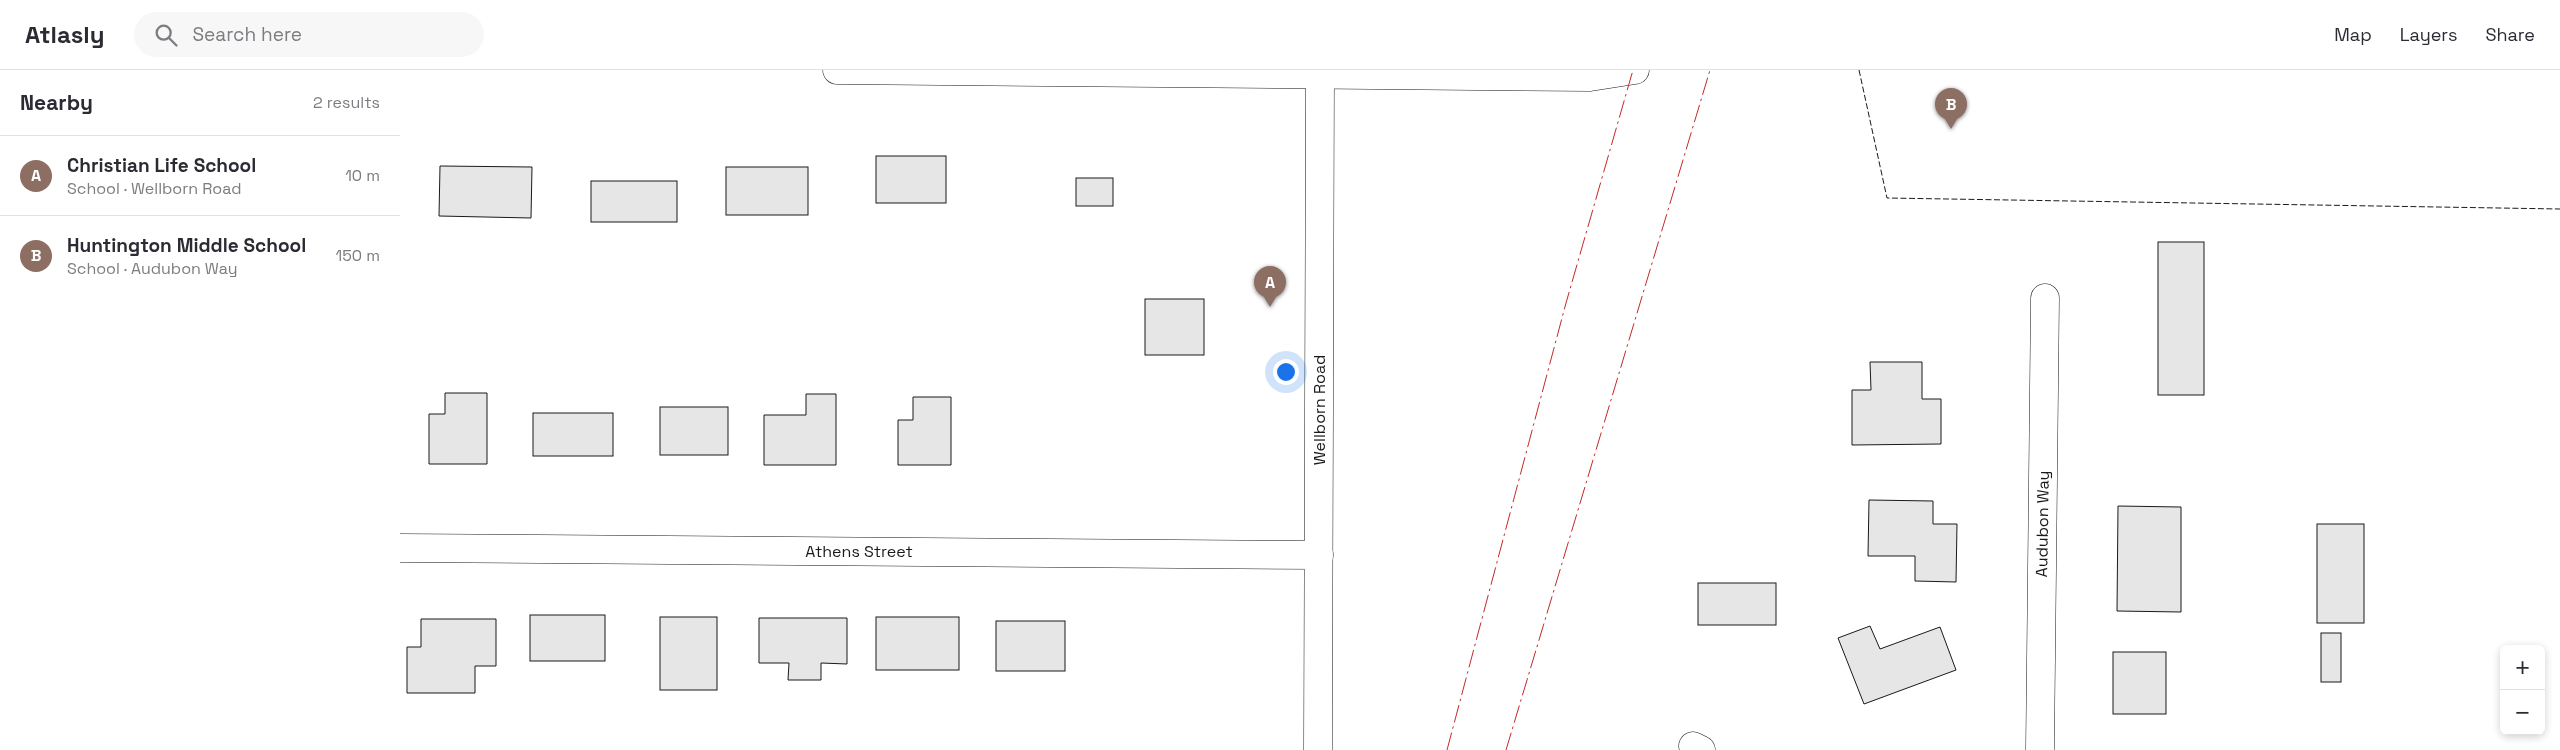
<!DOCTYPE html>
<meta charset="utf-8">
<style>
:root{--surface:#fff;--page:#f7f7f7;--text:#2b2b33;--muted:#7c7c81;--line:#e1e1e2;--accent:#c62828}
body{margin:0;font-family:"Space Grotesk",sans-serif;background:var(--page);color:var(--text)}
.controls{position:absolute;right:15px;bottom:15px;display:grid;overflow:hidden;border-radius:8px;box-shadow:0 2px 8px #0003}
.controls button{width:45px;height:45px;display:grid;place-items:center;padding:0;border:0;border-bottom:1px solid var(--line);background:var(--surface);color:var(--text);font:25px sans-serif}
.you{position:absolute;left:885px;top:301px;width:18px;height:18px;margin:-12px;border:4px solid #fff;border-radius:50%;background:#1a73e8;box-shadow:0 0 0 8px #1a73e833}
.badge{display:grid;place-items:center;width:32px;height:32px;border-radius:50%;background:var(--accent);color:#fff;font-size:16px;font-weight:700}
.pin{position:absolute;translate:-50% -41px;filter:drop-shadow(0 1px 2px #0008)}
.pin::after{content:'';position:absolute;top:26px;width:18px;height:15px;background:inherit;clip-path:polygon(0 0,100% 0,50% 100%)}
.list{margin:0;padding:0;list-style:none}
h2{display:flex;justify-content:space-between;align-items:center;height:65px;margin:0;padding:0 20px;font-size:21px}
h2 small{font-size:16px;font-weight:400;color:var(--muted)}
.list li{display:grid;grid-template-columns:32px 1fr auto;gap:15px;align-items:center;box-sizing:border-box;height:80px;padding:0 20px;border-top:1px solid var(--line)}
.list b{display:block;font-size:19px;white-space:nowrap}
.list p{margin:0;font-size:16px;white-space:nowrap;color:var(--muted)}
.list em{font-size:16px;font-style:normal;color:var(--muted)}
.icon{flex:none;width:28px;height:28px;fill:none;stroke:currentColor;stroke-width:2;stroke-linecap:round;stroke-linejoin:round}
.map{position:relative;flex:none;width:2160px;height:680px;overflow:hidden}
header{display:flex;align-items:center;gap:30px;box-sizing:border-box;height:70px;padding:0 25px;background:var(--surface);border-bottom:1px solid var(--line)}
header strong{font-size:24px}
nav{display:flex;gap:28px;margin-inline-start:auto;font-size:18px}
.search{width:350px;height:45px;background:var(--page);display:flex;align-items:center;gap:12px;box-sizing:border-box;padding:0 18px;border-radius:28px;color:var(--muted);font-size:19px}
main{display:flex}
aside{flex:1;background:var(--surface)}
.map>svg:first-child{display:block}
.building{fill:#e6e6e6;stroke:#1a1a1a}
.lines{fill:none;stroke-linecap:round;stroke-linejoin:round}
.minor-casing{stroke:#1a1a1a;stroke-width:29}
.minor{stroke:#fff;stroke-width:28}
.fence{stroke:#1a1a1a;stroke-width:1;stroke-dasharray:6 2.5;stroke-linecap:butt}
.power{stroke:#c62828;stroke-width:1;stroke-dasharray:18 4 2.5 4;stroke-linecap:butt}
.labels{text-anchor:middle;stroke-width:4;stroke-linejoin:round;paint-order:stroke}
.street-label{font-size:16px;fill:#1a1a1a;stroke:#fff}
</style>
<header>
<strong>Atlasly</strong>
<div class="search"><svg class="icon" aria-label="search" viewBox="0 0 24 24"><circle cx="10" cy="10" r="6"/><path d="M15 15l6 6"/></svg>Search here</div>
<nav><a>Map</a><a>Layers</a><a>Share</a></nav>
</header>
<main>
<aside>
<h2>Nearby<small>2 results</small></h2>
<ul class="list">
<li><span class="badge" style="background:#8d6e63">A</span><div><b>Christian Life School</b><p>School · Wellborn Road</p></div><em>10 m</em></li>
<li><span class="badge" style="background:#8d6e63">B</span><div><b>Huntington Middle School</b><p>School · Audubon Way</p></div><em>150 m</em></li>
</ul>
</aside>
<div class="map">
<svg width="2160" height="680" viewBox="0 0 2160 680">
<rect width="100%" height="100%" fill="#fff"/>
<!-- building -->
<g class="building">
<rect x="476" y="86" width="70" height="47"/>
<polygon points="40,96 132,97 131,148 39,146"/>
<rect x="326" y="97" width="82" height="48"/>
<rect x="676" y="108" width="37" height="28"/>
<rect x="191" y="111" width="86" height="41"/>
<rect x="1758" y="172" width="46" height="153"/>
<rect x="745" y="229" width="59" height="56"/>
<polygon points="1470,292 1522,292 1522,329 1541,329 1541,374 1452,375 1452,320 1471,320"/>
<polygon points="45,323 87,323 87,394 29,394 29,344 45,344"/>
<polygon points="406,324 436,324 436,395 364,395 364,345 406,345"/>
<polygon points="513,327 551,327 551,395 498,395 498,350 513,350"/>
<rect x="260" y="337" width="68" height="48"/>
<rect x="133" y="343" width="80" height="43"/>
<polygon points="1469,430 1533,431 1533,454 1557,454 1556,512 1515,511 1515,486 1468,486"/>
<polygon points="1718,436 1781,437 1781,542 1717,541"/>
<rect x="1917" y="454" width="47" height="99"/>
<rect x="1298" y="513" width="78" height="42"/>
<rect x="130" y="545" width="75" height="46"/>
<rect x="260" y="547" width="57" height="73"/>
<rect x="476" y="547" width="83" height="53"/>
<polygon points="359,548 447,548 447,594 421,593 421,610 388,610 389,593 359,593"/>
<polygon points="21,549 96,549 96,596 75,596 75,623 7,623 7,577 21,577"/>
<rect x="596" y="551" width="69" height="50"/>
<polygon points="1470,556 1480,579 1540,557 1556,600 1464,634 1438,568"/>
<rect x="1921" y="563" width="20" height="49"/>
<rect x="1713" y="582" width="53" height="62"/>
</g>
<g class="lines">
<!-- minor casing -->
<g class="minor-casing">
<g id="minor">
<polyline points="437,0 1190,7 1235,0"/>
<polyline points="0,478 919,485"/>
<polyline points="1293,676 1301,680"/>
<polyline points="918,680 920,0"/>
<polyline points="1640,680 1645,228"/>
</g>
</g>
<!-- minor -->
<use href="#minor" class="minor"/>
<!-- fence -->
<polyline class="fence" points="1459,0 1487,128 2160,139"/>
<!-- power -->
<g class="power">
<polyline points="1047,680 1166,233 1233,0"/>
<polyline points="1106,680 1310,0"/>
</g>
</g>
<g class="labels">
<!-- street labels -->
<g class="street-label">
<text transform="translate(919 340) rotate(-90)" y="6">Wellborn Road</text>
<text transform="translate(1642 454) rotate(-89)" y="6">Audubon Way</text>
<text x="459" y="487">Athens Street</text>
</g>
</g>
</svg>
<div class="controls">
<button>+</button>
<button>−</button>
</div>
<div class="you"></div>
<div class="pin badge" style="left:870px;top:237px;background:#8d6e63">A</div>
<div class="pin badge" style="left:1551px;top:59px;background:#8d6e63">B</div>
</div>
</main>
